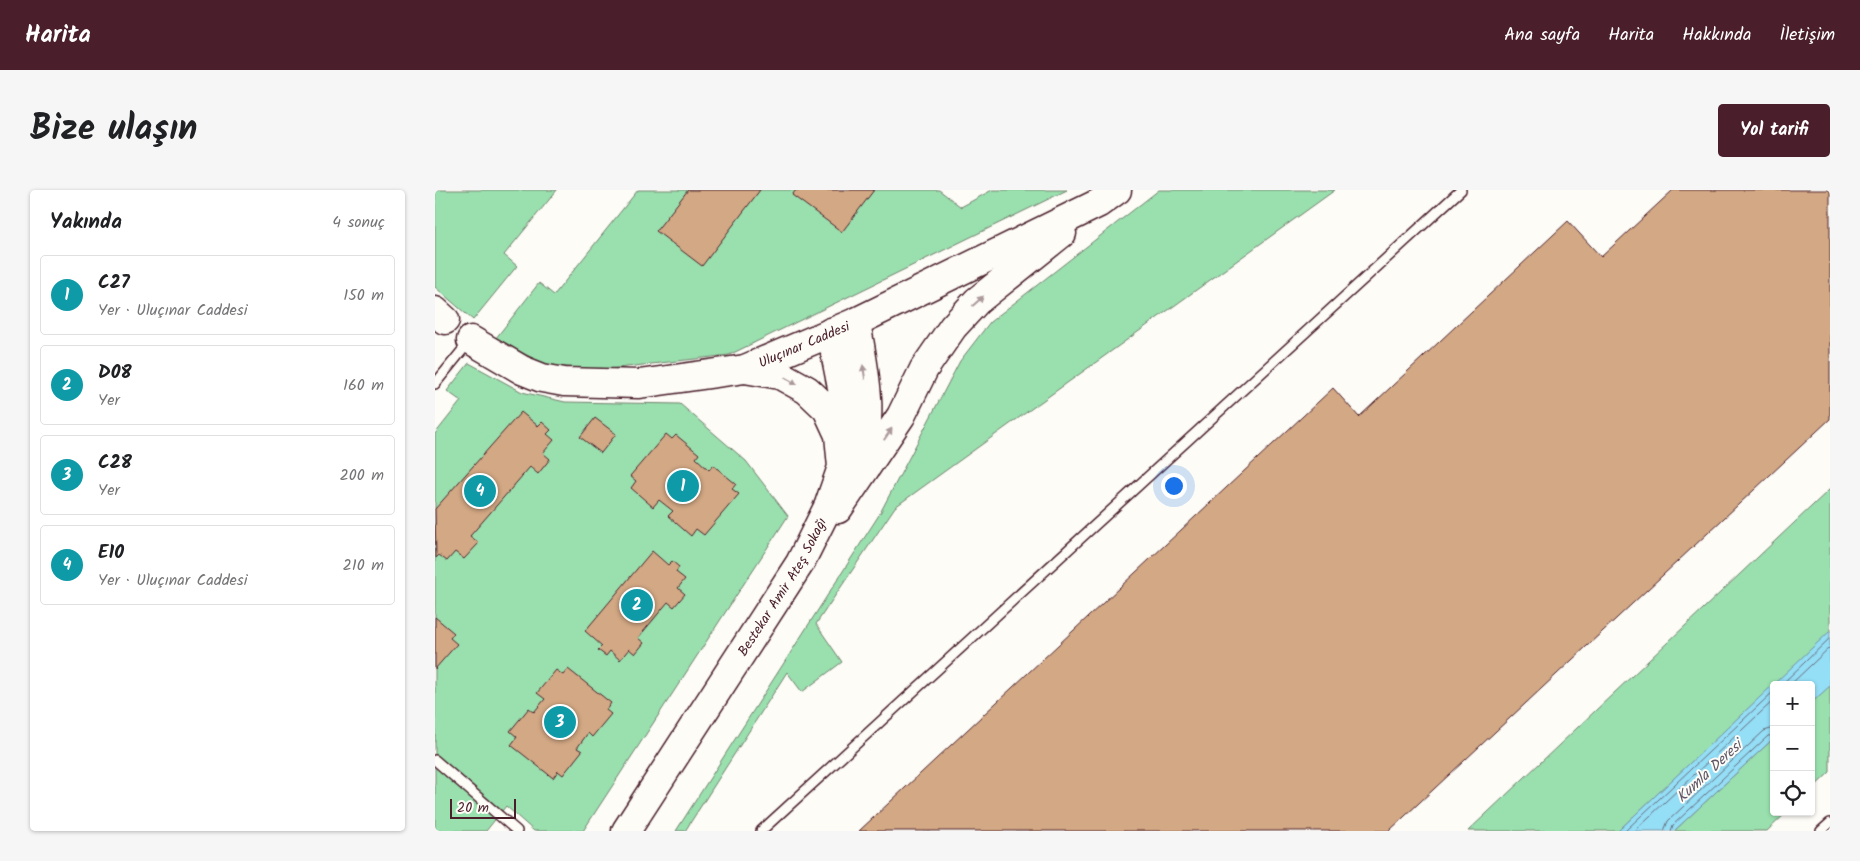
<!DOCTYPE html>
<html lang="tr">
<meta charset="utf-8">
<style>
:root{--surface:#fff;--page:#f6f6f6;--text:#202124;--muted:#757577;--line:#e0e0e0;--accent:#4a1f2b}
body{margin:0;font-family:Kalam,sans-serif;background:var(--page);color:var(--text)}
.controls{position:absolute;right:15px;bottom:15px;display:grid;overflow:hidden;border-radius:5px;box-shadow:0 1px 4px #0004}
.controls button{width:45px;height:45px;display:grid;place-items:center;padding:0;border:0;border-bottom:1px solid var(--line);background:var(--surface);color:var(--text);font:25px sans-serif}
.scale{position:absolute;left:15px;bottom:12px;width:66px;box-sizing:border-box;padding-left:5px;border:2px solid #4a1f2b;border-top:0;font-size:14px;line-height:18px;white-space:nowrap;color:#4a1f2b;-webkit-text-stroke:4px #fdfcf7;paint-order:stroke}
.you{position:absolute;left:738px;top:295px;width:18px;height:18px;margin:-12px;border:4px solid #fff;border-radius:50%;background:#1a73e8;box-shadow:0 0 0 8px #1a73e833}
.badge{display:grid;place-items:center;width:32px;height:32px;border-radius:50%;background:var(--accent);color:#fff;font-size:16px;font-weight:700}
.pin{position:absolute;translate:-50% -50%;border:2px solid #fff;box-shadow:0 1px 5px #0006}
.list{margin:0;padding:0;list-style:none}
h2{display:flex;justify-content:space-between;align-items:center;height:65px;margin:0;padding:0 20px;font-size:21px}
h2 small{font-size:16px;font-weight:400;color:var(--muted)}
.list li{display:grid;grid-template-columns:32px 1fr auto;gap:15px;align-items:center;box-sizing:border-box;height:80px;margin:0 10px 10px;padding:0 10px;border:1px solid var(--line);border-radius:5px}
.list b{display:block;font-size:19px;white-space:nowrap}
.list p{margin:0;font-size:16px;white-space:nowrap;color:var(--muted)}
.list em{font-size:16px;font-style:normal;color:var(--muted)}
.icon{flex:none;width:28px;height:28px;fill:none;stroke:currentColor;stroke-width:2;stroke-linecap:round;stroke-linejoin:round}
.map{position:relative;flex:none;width:1395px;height:641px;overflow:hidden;border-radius:5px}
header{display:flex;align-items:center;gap:30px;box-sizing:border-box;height:70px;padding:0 25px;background:var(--accent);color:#fff}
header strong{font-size:24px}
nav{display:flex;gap:28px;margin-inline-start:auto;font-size:18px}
.intro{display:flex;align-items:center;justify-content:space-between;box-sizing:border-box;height:120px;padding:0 30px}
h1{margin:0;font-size:35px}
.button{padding:12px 22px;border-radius:5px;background:var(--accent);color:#fff;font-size:18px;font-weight:700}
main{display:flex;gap:30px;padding:0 30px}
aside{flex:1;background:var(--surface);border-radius:5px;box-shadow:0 1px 4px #0004}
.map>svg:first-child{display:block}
.green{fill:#99e0ae;stroke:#72806c}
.water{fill:#94def6;stroke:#7692a5}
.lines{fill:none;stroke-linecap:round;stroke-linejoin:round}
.shore{stroke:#686b7c;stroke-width:1}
.building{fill:#d3a884;stroke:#4a1f2b}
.lane-casing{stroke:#4a1f2b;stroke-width:12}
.primary-casing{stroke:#4a1f2b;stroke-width:31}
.lane{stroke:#fdfcf7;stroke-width:9}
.primary{stroke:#fdfcf7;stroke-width:28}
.oneway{fill:#ac999b}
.labels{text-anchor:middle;stroke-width:4;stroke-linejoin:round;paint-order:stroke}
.street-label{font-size:14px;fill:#4a1f2b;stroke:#fdfcf7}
.water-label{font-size:15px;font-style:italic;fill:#605868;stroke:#fdfcf7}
</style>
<header>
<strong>Harita</strong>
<nav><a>Ana sayfa</a><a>Harita</a><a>Hakkında</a><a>İletişim</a></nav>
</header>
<div class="intro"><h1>Bize ulaşın</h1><a class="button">Yol tarifi</a></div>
<main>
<aside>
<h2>Yakında<small>4 sonuç</small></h2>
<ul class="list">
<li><span class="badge" style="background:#0f9aa8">1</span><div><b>C27</b><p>Yer · Uluçınar Caddesi</p></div><em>150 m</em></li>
<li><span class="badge" style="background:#0f9aa8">2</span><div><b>D08</b><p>Yer</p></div><em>160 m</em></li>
<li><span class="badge" style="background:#0f9aa8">3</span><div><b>C28</b><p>Yer</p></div><em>200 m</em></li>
<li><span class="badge" style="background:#0f9aa8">4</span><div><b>E10</b><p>Yer · Uluçınar Caddesi</p></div><em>210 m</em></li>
</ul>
</aside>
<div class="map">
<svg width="1395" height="641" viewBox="0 0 1395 641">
<rect width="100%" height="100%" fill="#fdfcf7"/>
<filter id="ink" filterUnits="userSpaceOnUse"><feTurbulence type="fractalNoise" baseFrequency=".02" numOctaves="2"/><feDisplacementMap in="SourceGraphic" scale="10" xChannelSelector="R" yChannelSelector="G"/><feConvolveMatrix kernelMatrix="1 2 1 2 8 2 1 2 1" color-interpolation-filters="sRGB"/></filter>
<g filter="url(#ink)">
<!-- green -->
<g class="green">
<polygon points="0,0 122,0 69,65 82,76 38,130 0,97"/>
<polygon points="203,0 504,0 526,17 557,0 632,0 294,165 165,180 110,175 61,148 104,93 119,105"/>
<polygon points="724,0 900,0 460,317 381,434 407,472 367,502 352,482 250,641 241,641 444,325 525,171 555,132"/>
<polygon points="34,173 87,202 130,212 245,214 311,271 353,326 148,641 99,641 71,616 51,641 0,641 0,244 26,211 12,201"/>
<polygon points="1395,299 1395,442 1183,641 1033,641"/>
<polygon points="1395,495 1395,582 1376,600 1376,513"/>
<polygon points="1339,548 1339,622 1352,622 1332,641 1239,641"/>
</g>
<!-- water -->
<polygon class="water" points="1395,441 1395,496 1376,513 1376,495 1339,495 1339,548 1239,641 1183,641"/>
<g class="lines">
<!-- shore -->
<g class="shore">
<polyline points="1346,495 1395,448"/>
<polyline points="1355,495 1395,457"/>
<polyline points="1190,641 1339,501"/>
<polyline points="1199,641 1339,510"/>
<polyline points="1229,641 1233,631 1329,541 1339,538"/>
<polyline points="1236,641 1238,635 1333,546 1339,545"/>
</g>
</g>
<!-- building -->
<g class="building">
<polygon points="253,0 325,0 267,76 221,41"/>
<polygon points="361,0 439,0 407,42 357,5"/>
<polygon points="1238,0 1395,0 1395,229 954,641 424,641 898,198 924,227 1133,31 1166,67"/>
<polygon points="86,222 103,236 107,232 116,240 112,244 119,250 108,263 115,269 103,284 95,277 35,346 44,353 29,369 20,362 12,371 4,365 1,368 0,319"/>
<polygon points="160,228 181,244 166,263 145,247"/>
<polygon points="231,244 237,249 241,245 264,264 261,268 274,280 278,275 301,294 297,299 304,304 269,345 261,339 256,346 233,326 238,321 224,310 218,317 196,298 201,291 195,286"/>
<polygon points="217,361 233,375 237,371 244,377 241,382 250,389 243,398 250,404 239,417 233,412 203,448 209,453 200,464 194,459 185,470 175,461 171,466 163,460 167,456 150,441"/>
<polygon points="0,427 19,443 15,448 22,454 0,479"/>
<polygon points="133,479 176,513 171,520 176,524 157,547 153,543 142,558 147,561 128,585 123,581 118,588 76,555 82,547 75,541 94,518 99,522 110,509 102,503 121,480 128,485"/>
</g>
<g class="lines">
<!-- lane casing -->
<g class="lane-casing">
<g id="lane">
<polyline points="0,194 34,152"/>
<polyline points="0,570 82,641"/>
<polyline points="326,641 1026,0"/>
<polyline points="1386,641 1395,633"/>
</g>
</g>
<!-- primary casing -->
<g class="primary-casing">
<g id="primary">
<polyline points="0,121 10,130"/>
<path d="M421 132C429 181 442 229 421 277"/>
<polyline points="396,142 409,208 412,249"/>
<path id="s1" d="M36 150 87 180 107 188 129 192 204 194 310 179 421 132 664 13 682 0"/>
<polyline points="403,319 466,226 489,179 518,137 542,111 627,43"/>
<path id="s2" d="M191 641 365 373 393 317 407 277 404 245 392 219 372 200 345 185 310 179"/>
</g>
</g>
<!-- lane -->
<use href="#lane" class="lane"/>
<!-- primary -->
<use href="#primary" class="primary"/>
</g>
<!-- one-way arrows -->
<defs><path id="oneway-solid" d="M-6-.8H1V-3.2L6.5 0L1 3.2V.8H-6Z" transform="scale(1.25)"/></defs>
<g class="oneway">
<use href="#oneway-solid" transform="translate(543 111) rotate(-42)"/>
<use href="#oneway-solid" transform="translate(429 182) rotate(-99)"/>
<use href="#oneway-solid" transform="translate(356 191) rotate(30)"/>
<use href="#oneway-solid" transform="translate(453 244) rotate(-56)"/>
</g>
</g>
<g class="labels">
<!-- street labels -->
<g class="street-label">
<text dy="5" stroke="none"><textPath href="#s1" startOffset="349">Uluçınar Caddesi</textPath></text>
<text dy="5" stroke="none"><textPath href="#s2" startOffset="290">Bestekar Amir Ateş Sokağı</textPath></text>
</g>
<!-- water labels -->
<g class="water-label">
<text transform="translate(1274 581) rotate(-43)" y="5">Kumla Deresi</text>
</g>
</g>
</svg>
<div class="controls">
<button>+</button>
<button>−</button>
<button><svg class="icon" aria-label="locate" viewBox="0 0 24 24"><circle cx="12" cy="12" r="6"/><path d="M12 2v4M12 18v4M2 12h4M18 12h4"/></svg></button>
</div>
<div class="scale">20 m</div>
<div class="you"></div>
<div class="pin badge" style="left:248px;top:296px;background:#0f9aa8">1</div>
<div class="pin badge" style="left:202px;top:415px;background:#0f9aa8">2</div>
<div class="pin badge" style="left:125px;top:532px;background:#0f9aa8">3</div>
<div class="pin badge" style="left:45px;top:301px;background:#0f9aa8">4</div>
</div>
</main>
